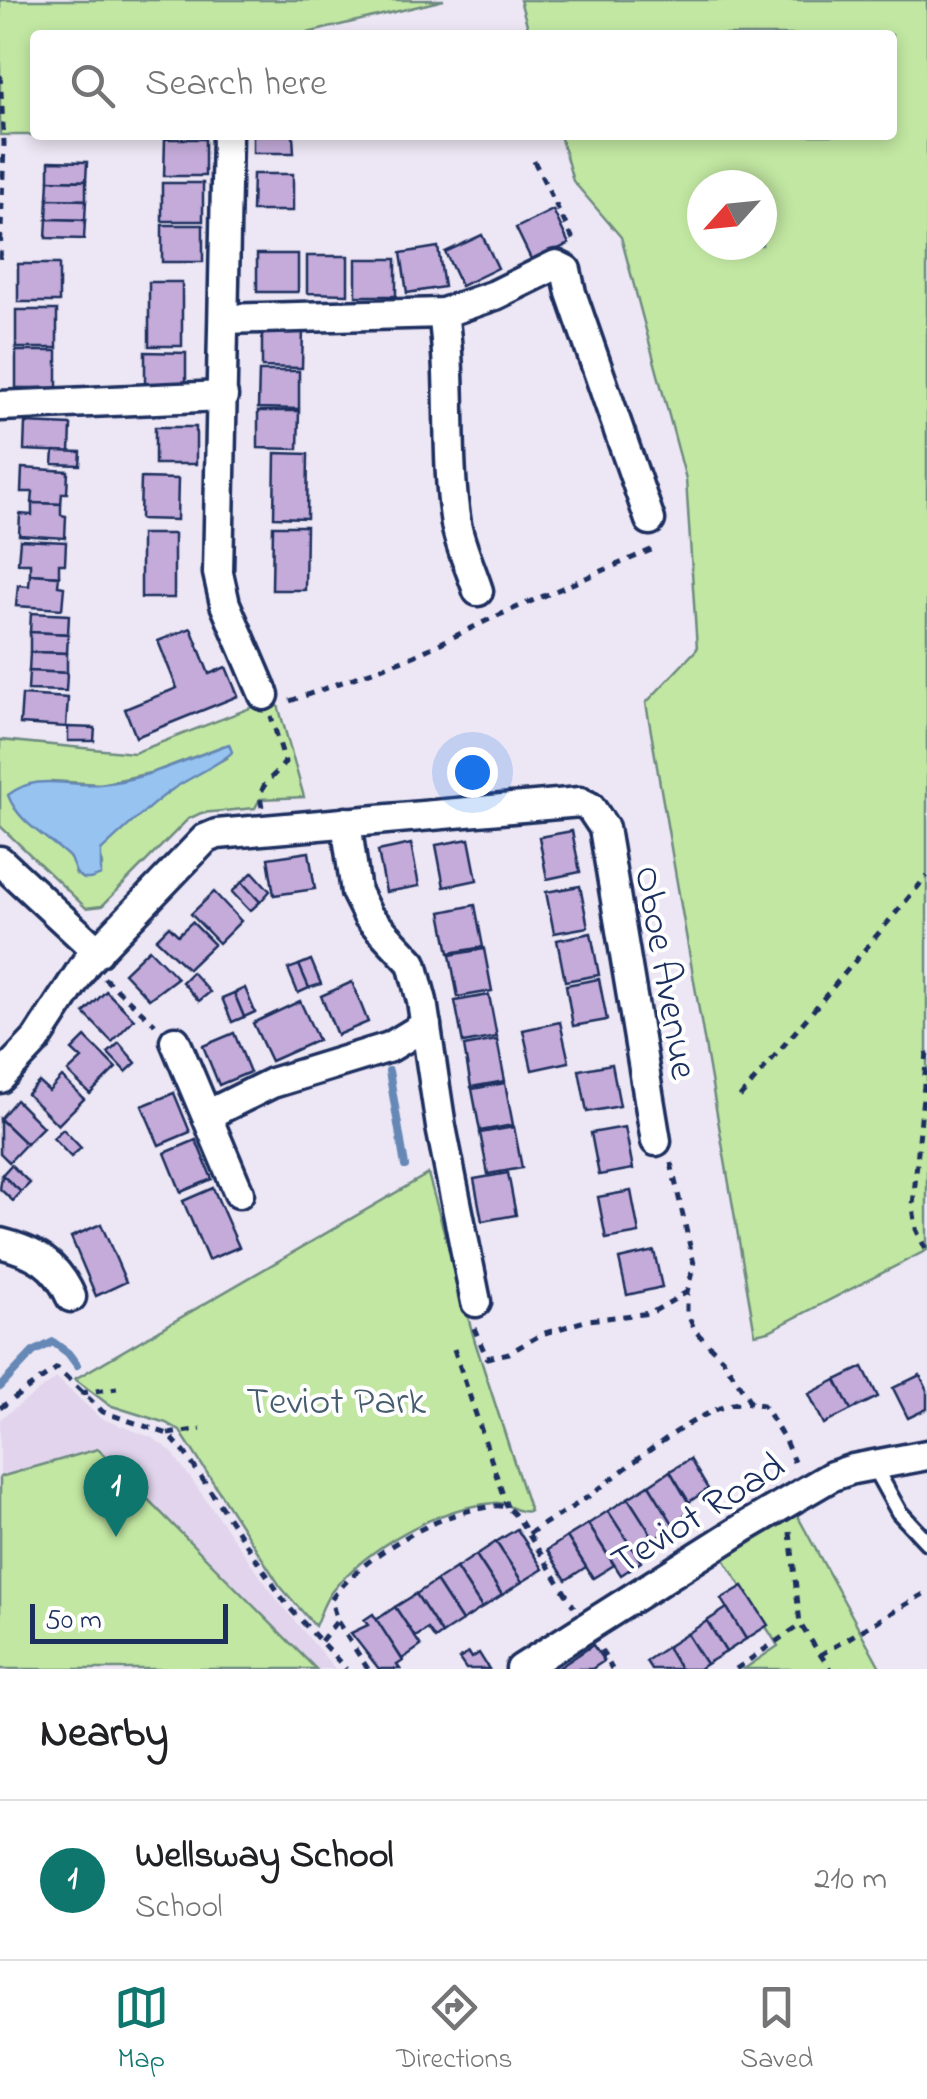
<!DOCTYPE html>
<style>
:root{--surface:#fff;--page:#f6f6f6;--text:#202124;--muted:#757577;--line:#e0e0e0;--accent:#0f766e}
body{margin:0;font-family:"Indie Flower",sans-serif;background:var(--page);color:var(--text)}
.compass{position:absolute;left:687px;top:170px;width:90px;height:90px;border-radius:50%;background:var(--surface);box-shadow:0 5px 15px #0003;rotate:243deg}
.scale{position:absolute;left:30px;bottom:25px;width:198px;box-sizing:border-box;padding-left:10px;border:5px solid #1b2f5e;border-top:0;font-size:28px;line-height:35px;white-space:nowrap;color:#1b2f5e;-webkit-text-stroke:8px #fff;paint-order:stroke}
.you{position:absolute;left:472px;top:772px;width:35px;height:35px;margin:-25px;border:8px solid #fff;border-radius:50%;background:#1a73e8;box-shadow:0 0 0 15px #1a73e833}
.badge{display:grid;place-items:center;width:65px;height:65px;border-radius:50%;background:var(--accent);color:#fff;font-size:32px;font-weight:700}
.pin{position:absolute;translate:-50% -82px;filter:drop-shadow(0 2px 5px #0008)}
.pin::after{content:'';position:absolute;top:52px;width:35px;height:30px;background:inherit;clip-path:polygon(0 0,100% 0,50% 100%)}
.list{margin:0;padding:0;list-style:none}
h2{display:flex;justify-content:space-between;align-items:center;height:130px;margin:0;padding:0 40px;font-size:42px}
h2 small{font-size:32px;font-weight:400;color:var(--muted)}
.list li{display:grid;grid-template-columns:65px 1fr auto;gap:30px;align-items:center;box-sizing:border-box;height:160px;padding:0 40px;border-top:2px solid var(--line)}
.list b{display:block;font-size:38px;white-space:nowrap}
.list p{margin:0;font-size:32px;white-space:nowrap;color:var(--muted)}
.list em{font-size:32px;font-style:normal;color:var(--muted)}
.icon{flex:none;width:55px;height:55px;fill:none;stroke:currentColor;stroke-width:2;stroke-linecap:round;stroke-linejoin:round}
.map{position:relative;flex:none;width:927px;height:1669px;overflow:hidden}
.search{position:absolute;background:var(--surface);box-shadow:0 5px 15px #0003;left:30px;right:30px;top:30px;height:110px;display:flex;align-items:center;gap:25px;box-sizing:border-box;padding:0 35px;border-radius:10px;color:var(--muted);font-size:38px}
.sheet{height:290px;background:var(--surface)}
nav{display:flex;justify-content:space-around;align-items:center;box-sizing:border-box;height:140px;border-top:2px solid var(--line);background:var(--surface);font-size:28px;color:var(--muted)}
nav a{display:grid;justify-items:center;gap:5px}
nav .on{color:var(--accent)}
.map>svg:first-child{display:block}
.built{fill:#e1d4ec}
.green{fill:#c2e7a2;stroke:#6e8b80;stroke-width:2.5;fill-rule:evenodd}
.water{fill:#97c3f0;stroke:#6588b6;stroke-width:2.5}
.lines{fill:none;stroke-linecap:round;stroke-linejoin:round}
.stream{stroke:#6588b6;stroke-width:8}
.building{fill:#c4abd9;stroke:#1b2f5e;stroke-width:2.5}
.lane-casing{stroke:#1b2f5e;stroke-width:21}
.street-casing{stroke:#1b2f5e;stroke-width:35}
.path{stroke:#1b2f5e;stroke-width:5;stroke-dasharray:8 8;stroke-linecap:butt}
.lane{stroke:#fff;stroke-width:14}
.street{stroke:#fff;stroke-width:28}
.labels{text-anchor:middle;stroke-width:8;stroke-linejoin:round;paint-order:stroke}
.street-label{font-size:40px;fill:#1b2f5e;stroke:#fff}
.park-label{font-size:40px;fill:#455d6f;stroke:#fff}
</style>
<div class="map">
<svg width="927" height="1669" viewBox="0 0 927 1669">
<rect width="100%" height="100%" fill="#ede6f4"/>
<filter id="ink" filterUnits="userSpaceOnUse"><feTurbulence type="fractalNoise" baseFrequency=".01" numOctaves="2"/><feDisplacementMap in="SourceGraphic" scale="20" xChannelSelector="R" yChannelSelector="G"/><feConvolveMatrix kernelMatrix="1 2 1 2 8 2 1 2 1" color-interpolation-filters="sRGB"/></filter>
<g filter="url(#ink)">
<!-- built -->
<polygon class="built" points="57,1378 100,1418 153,1438 171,1451 278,1601 335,1669 0,1669 0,1419"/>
<!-- green -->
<g class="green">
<polygon points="0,0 444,0 299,35 35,35 35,135 0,135"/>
<path d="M520 0H927V1250L769 1331 755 1334 646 703 697 649 686 479 621 237 573 181 560 135H892V35H530ZM702 185H762V245H702Z"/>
<path d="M276 698 304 797 260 799 255 808 201 813 188 819 102 906 86 908 0 826V740L134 753ZM223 746 227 758C178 777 139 816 100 851L102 866 76 874 52 781 101 784 154 772Z"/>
<path d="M428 1174 475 1342 530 1511C516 1514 507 1501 494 1503 436 1508 369 1547 332 1591 324 1601 320 1615 315 1626L280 1586 180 1431 166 1423 109 1405 75 1379Z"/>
<polygon points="98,1449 316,1669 0,1669 0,1477"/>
<polygon points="797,1515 881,1669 744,1669 778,1646 724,1559"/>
</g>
<!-- water -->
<path class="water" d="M229 744 232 752C224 762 187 779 173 789 147 807 124 830 101 851V875C94 878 85 882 79 876 73 872 74 862 68 856 48 837 18 823 8 795 38 772 66 787 100 784 145 780 187 759 229 744Z"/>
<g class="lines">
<!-- stream -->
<g class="stream">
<polyline points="389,1071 405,1166"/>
<polyline points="0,1387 33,1352 53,1342 68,1353 77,1365"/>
</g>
</g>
<!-- building -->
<g class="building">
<polygon points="253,135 293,135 294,153 253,153"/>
<polygon points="165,139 205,139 205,176 164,176"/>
<polygon points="49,161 87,162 86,181 49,180"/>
<polygon points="253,174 293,174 293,211 252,211"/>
<polygon points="49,180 86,181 86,200 48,199"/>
<rect x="162" y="183" width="41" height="38"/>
<polygon points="48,199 86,200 85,220 47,219"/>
<polygon points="553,210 569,244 532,261 516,228"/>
<polygon points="47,219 85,220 84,239 46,238"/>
<rect x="162" y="225" width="41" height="37"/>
<polygon points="482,235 498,268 461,286 445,252"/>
<polygon points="438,247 444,287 407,293 401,253"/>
<rect x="257" y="254" width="41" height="38"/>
<polygon points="307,256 348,256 348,294 307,293"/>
<rect x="356" y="259" width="40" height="37"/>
<rect x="18" y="264" width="41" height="38"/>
<rect x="149" y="282" width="33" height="64"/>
<rect x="16" y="310" width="41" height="38"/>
<polygon points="262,330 303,330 302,368 262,367"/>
<rect x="16" y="351" width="41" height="37"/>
<polygon points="145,352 186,353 186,390 145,390"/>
<polygon points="259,371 299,371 299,409 258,408"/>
<polygon points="258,411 299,411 298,449 258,448"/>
<polygon points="25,423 71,425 70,452 24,450"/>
<rect x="155" y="427" width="41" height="37"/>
<polygon points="54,451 81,452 80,465 53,464"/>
<polygon points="275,453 308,454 307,518 274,517"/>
<polygon points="22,468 68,471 67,493 62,493 61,504 32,503 33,492 21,492"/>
<polygon points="141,478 178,479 177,520 140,519"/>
<polygon points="32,503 61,504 61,515 66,516 65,538 19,535 20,514 32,515"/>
<polygon points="273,526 306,526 305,590 272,590"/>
<rect x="141" y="534" width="33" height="64"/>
<polygon points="20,540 66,542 65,564 59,564 59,576 30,574 30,563 18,563"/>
<polygon points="30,574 59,576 58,586 64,587 62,609 16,606 18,585 29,586"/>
<polygon points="31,613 69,615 68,634 30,632"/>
<polygon points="191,628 209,674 226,667 238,696 136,737 125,709 177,688 158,641"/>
<polygon points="30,632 68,634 67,653 30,652"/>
<polygon points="30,652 67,653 67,673 29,671"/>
<polygon points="29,671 67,673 66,691 28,690"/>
<polygon points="22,695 68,698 66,727 20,724"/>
<polygon points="68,727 95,728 94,741 68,741"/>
<polygon points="572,831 580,872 547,879 539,837"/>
<polygon points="469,839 477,880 444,887 436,845"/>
<polygon points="411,844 419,886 386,892 378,851"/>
<polygon points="309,852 315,889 274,895 268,858"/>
<polygon points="253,872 270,891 260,902 242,882"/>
<polygon points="242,882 260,902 250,911 232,892"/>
<polygon points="580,886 588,927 554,933 546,892"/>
<polygon points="214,892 241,921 219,943 191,914"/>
<polygon points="475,905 483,947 449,953 441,912"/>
<polygon points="192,922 214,944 188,969 156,939 169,926 178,935"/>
<polygon points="591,933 599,975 565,981 557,940"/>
<polygon points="149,949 177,978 149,999 124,973"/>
<polygon points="484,949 492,991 458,997 450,955"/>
<polygon points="311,960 321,984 309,988 299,965"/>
<polygon points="299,965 309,988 298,993 288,969"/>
<polygon points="192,972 210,992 199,1001 182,982"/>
<polygon points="599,979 607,1020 573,1026 566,985"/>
<polygon points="352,982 368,1022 337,1035 321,996"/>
<polygon points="245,988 255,1012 244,1017 234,993"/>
<polygon points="106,991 134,1019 112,1042 84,1013"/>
<polygon points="234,993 244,1017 232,1022 222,998"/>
<polygon points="489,995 497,1037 463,1043 455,1001"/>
<polygon points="300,1001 318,1040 271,1061 253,1023"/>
<polygon points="560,1022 569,1062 532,1070 523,1030"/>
<polygon points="234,1033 250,1072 219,1085 203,1046"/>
<polygon points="85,1037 116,1068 90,1094 68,1072 82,1059 72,1050"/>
<polygon points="497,1040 505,1081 471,1087 464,1046"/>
<polygon points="119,1043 136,1063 126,1072 108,1053"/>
<polygon points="612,1064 620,1106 587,1112 579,1070"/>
<polygon points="62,1077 84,1099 58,1125 27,1094 39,1082 49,1091"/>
<polygon points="505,1083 513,1125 480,1131 472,1089"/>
<polygon points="174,1093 190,1132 159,1145 142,1106"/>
<polygon points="16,1100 43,1127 26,1144 0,1119"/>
<polygon points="0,1119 26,1144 9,1162 0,1153"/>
<polygon points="514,1127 522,1168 488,1174 480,1133"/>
<polygon points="625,1127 633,1169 599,1175 591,1133"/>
<polygon points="63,1129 81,1148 71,1157 53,1138"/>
<polygon points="196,1140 212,1179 181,1192 165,1153"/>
<polygon points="11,1165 30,1183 21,1192 2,1175"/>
<polygon points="508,1173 516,1215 482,1221 474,1179"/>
<polygon points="2,1175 21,1192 13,1201 0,1189"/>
<polygon points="213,1188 239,1247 208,1260 183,1201"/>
<polygon points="631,1191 639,1233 606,1239 598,1197"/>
<polygon points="101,1224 126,1282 96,1296 71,1237"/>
<polygon points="654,1251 662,1287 627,1295 619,1259"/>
<polygon points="863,1367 878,1397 851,1410 836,1380"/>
<polygon points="920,1375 927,1389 927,1409 908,1418 893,1388"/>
<polygon points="836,1380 851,1410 824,1424 809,1394"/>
<polygon points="690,1459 708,1489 689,1502 670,1471"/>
<polygon points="670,1471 693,1510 672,1523 649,1485"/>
<polygon points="649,1485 675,1527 654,1539 628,1498"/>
<polygon points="628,1498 653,1537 633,1550 608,1511"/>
<polygon points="608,1511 641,1562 621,1575 588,1524"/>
<polygon points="588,1524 614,1565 593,1578 567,1537"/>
<polygon points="517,1529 543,1569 522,1582 496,1542"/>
<polygon points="567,1537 586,1567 566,1580 547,1550"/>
<polygon points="496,1542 522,1582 502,1595 476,1555"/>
<polygon points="476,1555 502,1595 482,1608 456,1568"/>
<polygon points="456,1568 482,1608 462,1621 436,1581"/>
<polygon points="436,1581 462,1621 442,1634 416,1594"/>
<polygon points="743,1586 768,1625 746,1639 721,1599"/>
<polygon points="416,1594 442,1634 435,1639 428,1629 415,1637 395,1607"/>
<polygon points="395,1607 421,1646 402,1659 376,1620"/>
<polygon points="727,1608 746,1639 726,1652 707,1621"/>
<polygon points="373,1614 403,1661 397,1665 400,1669 379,1669 351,1633 368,1625 364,1620"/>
<polygon points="707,1621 726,1652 706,1664 687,1634"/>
<polygon points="687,1634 706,1664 699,1669 680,1669 667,1647"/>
<polygon points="593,1645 604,1661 592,1669 557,1669"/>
<polygon points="667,1647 680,1669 651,1669 646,1661"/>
<polygon points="469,1653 472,1658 479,1653 489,1669 466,1669 459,1659"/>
</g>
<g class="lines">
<!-- lane casing -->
<g class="lane-casing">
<polyline id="lane" points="873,1465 899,1512 927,1542"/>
</g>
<!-- street casing -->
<g class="street-casing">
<g id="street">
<polyline points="227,135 218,573 225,604 264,695"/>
<path d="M443 313C453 383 445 455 456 524 460 546 471 569 478 591"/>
<polyline points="224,319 443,313 495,295 556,265 566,270 571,293 650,520"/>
<polyline points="0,406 223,396"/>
<polyline points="346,822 356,892 368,916 412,963 422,1001 441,1127 476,1302"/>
<polyline points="0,861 98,952"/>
<polyline points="175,1041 239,1193"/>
<polyline points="0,1078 36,1040 86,963 205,839 217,834 580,802 590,807 604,828 656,1141"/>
<polyline points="207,1115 272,1083 390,1047 426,1025"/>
<path d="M0 1243C35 1252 56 1263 71 1297"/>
<polyline points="521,1669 743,1528 832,1476 853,1469 927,1455"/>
</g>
</g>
<!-- path -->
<g class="path">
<polyline points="0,75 4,143 0,259"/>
<polyline points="534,161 575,243"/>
<polyline points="290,701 414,656 490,619 658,547"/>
<path d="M262 807C256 783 273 780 285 762L271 716"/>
<polyline points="104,978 155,1024"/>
<polyline points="927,1052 913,1206 916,1229 927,1252"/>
<polyline points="740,1097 927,876"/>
<polyline points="671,1163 694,1264 687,1292 687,1312 695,1331 723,1359 751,1403 763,1405 784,1438 794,1462"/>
<polyline points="474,1328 487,1358 509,1353 542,1334 588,1320 651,1313 687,1292"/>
<polyline points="454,1349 507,1507"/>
<polyline points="80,1393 117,1388"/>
<polyline points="0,1408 57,1368 103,1412 168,1434 185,1453 287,1605 346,1669"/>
<polyline points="168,1434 201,1429"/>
<polyline points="790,1532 800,1624 830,1669"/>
<path d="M529 1534C548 1520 570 1510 589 1496 623 1472 711 1395 751 1403"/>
<polyline points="321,1641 337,1621"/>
<polyline points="601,1650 612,1669"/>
<polyline points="820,1655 927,1592"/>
<path d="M368 1669 337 1621 331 1600C359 1559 428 1519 476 1509 486 1508 499 1503 507 1508 512 1511 515 1515 519 1519L574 1607"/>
<polyline points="736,1669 800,1625"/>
</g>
<!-- lane -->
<use href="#lane" class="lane"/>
<!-- street -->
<use href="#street" class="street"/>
</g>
</g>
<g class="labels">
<!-- street labels -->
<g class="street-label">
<text transform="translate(668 972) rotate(80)" y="14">Oboe Avenue</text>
<text transform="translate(697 1512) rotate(-32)" y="14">Teviot Road</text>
</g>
<!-- park labels -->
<g class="park-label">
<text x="336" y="1413">Teviot Park</text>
</g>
</g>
</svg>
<svg class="compass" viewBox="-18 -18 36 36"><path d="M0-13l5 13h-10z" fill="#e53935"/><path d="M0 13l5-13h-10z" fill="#757577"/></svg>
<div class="scale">50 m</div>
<div class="you"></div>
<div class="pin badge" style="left:116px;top:1537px">1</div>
<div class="search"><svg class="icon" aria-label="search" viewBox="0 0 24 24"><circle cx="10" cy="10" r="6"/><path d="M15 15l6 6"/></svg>Search here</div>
</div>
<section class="sheet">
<h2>Nearby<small></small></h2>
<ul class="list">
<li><span class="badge">1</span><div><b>Wellsway School</b><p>School</p></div><em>210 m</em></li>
</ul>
</section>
<nav>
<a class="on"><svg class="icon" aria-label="map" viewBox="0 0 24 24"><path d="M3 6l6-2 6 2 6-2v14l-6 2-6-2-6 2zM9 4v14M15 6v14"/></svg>Map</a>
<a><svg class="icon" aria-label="directions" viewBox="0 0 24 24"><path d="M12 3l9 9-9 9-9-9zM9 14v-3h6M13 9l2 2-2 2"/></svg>Directions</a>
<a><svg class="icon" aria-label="saved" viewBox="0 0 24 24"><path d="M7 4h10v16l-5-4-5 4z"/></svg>Saved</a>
</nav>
